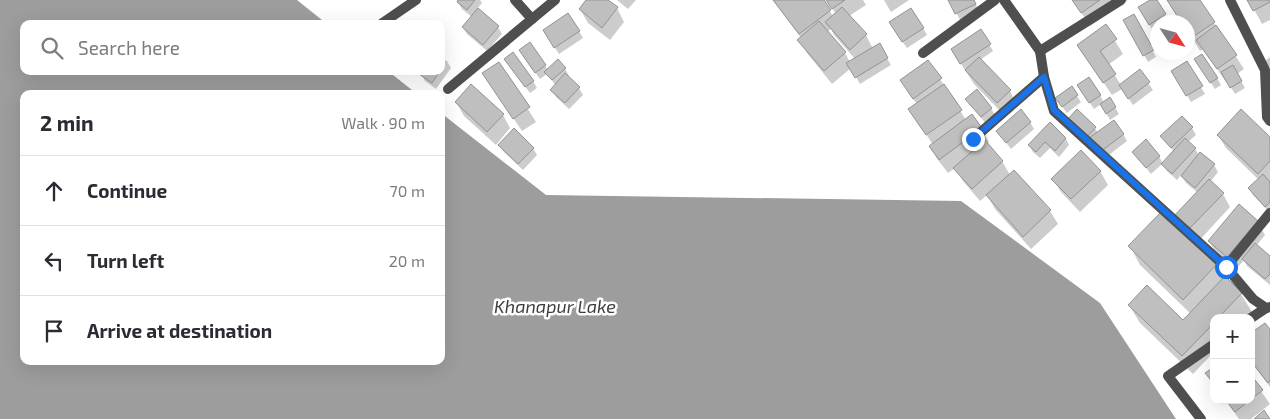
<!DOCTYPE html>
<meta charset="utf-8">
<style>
:root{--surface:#fff;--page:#f7f7f7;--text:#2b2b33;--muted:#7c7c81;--line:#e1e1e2}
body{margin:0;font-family:"Exo 2",sans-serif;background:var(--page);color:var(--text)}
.controls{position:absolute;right:15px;bottom:15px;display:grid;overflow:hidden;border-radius:10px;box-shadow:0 5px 20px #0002}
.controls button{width:45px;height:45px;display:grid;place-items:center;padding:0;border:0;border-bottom:1px solid var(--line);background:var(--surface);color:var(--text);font:25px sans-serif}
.compass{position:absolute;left:1150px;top:15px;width:45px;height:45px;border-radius:50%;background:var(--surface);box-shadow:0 5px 20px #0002;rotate:126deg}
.stop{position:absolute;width:15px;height:15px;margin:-11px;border:4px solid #1a73e8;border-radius:50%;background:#fff}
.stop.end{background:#1a73e8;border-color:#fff;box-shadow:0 1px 5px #0008}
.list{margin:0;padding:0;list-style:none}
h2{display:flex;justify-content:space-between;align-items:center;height:65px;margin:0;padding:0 20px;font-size:21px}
h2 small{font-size:16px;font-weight:400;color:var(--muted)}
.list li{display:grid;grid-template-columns:32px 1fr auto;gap:15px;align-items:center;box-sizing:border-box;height:70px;padding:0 20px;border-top:1px solid var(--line)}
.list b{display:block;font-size:19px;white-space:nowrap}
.list em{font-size:16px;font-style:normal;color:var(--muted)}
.icon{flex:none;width:28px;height:28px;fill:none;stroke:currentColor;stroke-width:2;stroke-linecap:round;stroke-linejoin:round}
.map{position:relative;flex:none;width:1270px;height:419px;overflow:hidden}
.search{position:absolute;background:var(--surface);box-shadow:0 5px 20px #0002;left:20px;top:20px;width:425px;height:55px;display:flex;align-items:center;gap:12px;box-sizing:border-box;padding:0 18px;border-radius:10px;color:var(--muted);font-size:19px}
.panel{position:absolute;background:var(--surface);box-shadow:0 5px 20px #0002;left:20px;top:90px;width:425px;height:275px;border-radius:10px}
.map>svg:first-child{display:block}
.water{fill:#9d9d9d}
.shadow{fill:#0003;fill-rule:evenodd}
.building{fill:#bfbfbf;stroke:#939393}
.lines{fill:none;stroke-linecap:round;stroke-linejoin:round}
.minor{stroke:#4f4f4f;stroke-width:10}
.route{stroke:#1a73e8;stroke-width:6}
.labels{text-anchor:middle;stroke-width:5;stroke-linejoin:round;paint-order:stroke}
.water-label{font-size:18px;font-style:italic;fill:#3e3e3e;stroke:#fff}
</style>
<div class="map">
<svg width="1270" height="419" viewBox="0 0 1270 419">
<rect width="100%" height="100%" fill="#fff"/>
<!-- water -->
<polygon class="water" points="0,0 297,0 327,24 24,24 24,71 388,71 417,94 24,94 24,361 441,361 441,113 546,195 961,201 1100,303 1176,419 0,419"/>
<!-- shadow -->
<g class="shadow">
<polygon points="460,0 480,0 482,3 477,9 498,27 502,34 487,51 467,34 463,27 472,17 462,9 458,2"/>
<polygon points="588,0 606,0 617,8 624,22 610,40 588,23 580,9"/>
<polygon points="617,0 636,0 628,9"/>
<path d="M773 0H822L833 16 836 14 827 0H863L866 5 849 16 866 35 873 49 879 45 891 65 860 84 851 68 832 84 807 53 799 40 801 38ZM831 29 834 35 855 59 850 62 845 53 827 32Z"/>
<polygon points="882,0 909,0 891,12 884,0"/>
<polygon points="950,0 974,0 979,11 960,20"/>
<polygon points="1073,0 1128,0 1090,26"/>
<polygon points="1152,0 1156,0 1169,22 1158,22 1158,29 1153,31 1140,8"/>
<polygon points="1167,0 1199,0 1244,69 1237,74 1245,88 1235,94 1227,81 1226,82 1203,49 1200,51 1188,31 1188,22 1182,22"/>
<polygon points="1249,0 1270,0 1270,20 1262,24"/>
<polygon points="1134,16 1156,57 1148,62 1125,21"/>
<polygon points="1106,26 1123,54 1108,65 1121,85 1140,71 1153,90 1133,105 1122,89 1112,95 1078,45"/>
<polygon points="923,28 927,35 907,48 894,30"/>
<polygon points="579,31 583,38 559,54 548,37"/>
<polygon points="529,43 548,70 558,61 565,69 569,76 567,77 579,88 583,95 569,109 556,97 552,90 556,86 547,74 540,79 524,57"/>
<polygon points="989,44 993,51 980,60 1010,91 1017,105 1005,116 974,84 956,56"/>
<polygon points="1270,57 1270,68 1265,61"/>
<polygon points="441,58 447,61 451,68 436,89 425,81 421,74 423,71 441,71"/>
<polygon points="1186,63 1205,94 1191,102 1173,72"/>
<polygon points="499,64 536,122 522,131 492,87"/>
<polygon points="510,66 533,81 537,88 530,93"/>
<polygon points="1200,67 1217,78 1221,85 1215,89"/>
<polygon points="940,79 966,120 981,129 989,142 987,143 1002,161 1010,175 1014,171 1050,211 1058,224 1031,249 995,209 987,195 980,201 963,181 955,168 948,173 938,160 931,147 933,145 910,109 917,104 909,94"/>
<polygon points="1071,87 1081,102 1067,113 1061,105"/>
<polygon points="1083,93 1100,95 1104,103 1110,99 1119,114 1110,120 1101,104 1094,109"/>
<polygon points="967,100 991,108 995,115 986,124"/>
<polygon points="456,102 503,115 510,128 496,145 464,116"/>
<polygon points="1030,122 1034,129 1011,149 997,131"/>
<polygon points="1050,123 1066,139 1069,145 1059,157 1050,148 1040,158 1033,152 1029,145"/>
<polygon points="1073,126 1095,128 1098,133 1123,134 1127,141 1105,158"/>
<polygon points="1192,128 1196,135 1188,142 1195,149 1199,155 1214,165 1218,172 1210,182 1223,194 1230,207 1197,243 1184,230 1198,193 1186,183 1181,175 1177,180 1167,171 1162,164 1151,174 1134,152 1159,156 1163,164 1174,152 1162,136"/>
<polygon points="1218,135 1270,139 1270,213 1253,195 1250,188 1259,180 1226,148"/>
<polygon points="500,145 533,148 537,155 523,170 504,152"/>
<polygon points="1100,171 1108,185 1080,212 1061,192 1053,179"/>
<polygon points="1162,212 1216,265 1224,279 1241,294 1252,312 1247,318 1214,318 1214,352 1193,374 1140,323 1129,305 1183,322 1191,314 1140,265 1130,246"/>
<polygon points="1257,222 1265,235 1256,246 1270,258 1270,285 1247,266 1244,260 1235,270 1217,254 1209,241"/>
<polygon points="1270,331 1270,387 1251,362 1251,335"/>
<polygon points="1251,377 1270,404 1251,419 1239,419 1225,400 1251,400"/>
</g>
<!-- building -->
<g class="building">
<polygon points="458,0 475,0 467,10 457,2"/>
<polygon points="586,0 608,0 618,7 602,28 579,9"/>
<polygon points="773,0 824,0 831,10 799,34"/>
<polygon points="826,0 845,0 832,9"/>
<polygon points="948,0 974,0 976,4 955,14"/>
<polygon points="1072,0 1100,0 1081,13"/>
<polygon points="1150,0 1157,0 1166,14 1149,25 1138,7"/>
<polygon points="1167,0 1200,0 1215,22 1191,38 1188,32 1188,22 1181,22"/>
<polygon points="1247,0 1270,0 1270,2 1253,11"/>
<polygon points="842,7 867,34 850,50 825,22"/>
<polygon points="478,8 499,26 483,45 462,27"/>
<polygon points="911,8 924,28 902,42 889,22"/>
<polygon points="568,13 580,31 554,48 543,30"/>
<polygon points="1134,14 1154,50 1143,56 1123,20"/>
<polygon points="819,21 846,52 824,71 797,40"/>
<polygon points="1106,24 1117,39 1100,51 1116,74 1103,83 1077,45"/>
<polygon points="1216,25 1237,55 1217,69 1196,40"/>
<polygon points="981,29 991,44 960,64 951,49"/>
<polygon points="530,42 546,65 535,73 519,50"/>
<polygon points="880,43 888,58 855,78 846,63"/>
<polygon points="513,52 534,81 525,87 504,59"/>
<polygon points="1202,54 1218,78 1210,83 1194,59"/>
<polygon points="979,57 1011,90 997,103 965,70"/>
<polygon points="558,59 566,68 552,80 544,72"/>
<polygon points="928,60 942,78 913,99 900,80"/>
<polygon points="1187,61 1203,86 1186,96 1171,71"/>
<polygon points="499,62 530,107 513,119 482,73"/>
<polygon points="1233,65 1242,81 1230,88 1221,72"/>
<polygon points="1140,69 1150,82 1128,99 1119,85"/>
<polygon points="421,71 440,71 432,83 419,74"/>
<polygon points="565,73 580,87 565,103 550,90"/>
<polygon points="1089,77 1101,95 1089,103 1077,85"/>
<polygon points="471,84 504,114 487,132 455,102"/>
<polygon points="944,84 962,110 926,135 908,109"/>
<polygon points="1072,86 1078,95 1062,107 1055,98"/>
<polygon points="977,89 992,108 981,117 965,99"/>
<polygon points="1110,97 1116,107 1106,114 1100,104"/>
<polygon points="1021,109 1031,122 1006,143 996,131"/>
<polygon points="1077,109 1096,127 1087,137 1068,119"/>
<polygon points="1241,109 1270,137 1270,161 1258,174 1217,135"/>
<polygon points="972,114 982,128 939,160 929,146"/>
<polygon points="1182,116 1193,127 1171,148 1160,136"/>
<polygon points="1114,120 1124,134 1100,152 1089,138"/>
<polygon points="1050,122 1066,138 1055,151 1045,142 1036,152 1028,145"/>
<polygon points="514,128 534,148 518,164 498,145"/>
<polygon points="1185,138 1196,148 1172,174 1161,164"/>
<polygon points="1146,139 1160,156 1146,168 1132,152"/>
<polygon points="985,140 1003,161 972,189 953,168"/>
<polygon points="1081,150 1101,171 1071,199 1051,179"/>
<polygon points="1200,152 1215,164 1195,188 1181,176"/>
<polygon points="1014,170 1051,210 1023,237 986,195"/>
<polygon points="1263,174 1270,182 1270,202 1265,207 1248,188"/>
<polygon points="1209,179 1224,193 1188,230 1174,216"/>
<polygon points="1239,204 1258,221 1227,257 1208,241"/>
<polygon points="1162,211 1217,264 1183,300 1128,246"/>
<polygon points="1255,243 1270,256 1270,274 1265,279 1242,259"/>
<polygon points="1225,276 1242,293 1218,318 1214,318 1214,323 1182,356 1128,305 1147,285 1183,320"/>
<polygon points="1265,323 1270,329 1270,381 1268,383 1251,361 1251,333"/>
<polygon points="1214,367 1214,384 1205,373"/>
<polygon points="1251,375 1263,390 1251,399"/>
<polygon points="1226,400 1250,400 1235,412"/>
<polygon points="1264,410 1270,419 1254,419"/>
</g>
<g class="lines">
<!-- minor -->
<g class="minor">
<polyline points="515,0 532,19"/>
<polyline points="1004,0 1040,51 1121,0"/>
<polyline points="1230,0 1265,70 1267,117 1270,121"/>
<polyline points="381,24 416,0"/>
<polyline points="1040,51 1044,77 1054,111 1226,267 1253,299 1266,308 1270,307"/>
<polyline points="923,53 995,0"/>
<polyline points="448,89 555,0"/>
<polyline points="973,139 1044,77"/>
<polyline points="1226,267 1270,213"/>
<polyline points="1251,318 1266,308"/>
<polyline points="1201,419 1168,376 1214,344"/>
</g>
</g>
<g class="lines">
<!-- route -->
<polyline class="route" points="973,139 1044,77 1054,110 1226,267"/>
</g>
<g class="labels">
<!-- water labels -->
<g class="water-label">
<text x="555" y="313">Khanapur Lake</text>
</g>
</g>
</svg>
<div class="controls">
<button>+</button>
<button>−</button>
</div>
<svg class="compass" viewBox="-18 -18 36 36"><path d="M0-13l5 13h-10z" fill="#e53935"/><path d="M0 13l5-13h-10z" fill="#7c7c81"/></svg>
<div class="stop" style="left:1226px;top:267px"></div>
<div class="stop end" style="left:973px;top:139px"></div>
<div class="search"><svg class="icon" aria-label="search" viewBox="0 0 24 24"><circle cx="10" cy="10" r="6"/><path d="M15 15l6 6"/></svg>Search here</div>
<section class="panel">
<h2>2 min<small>Walk · 90 m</small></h2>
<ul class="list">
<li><svg class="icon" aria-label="ahead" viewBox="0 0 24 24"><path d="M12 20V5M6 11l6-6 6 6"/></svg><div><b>Continue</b></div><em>70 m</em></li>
<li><svg class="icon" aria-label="left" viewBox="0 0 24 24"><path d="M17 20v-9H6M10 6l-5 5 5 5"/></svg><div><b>Turn left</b></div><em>20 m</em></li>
<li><svg class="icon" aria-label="arrive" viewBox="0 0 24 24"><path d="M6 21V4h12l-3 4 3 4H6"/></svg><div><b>Arrive at destination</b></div></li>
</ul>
</section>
</div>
